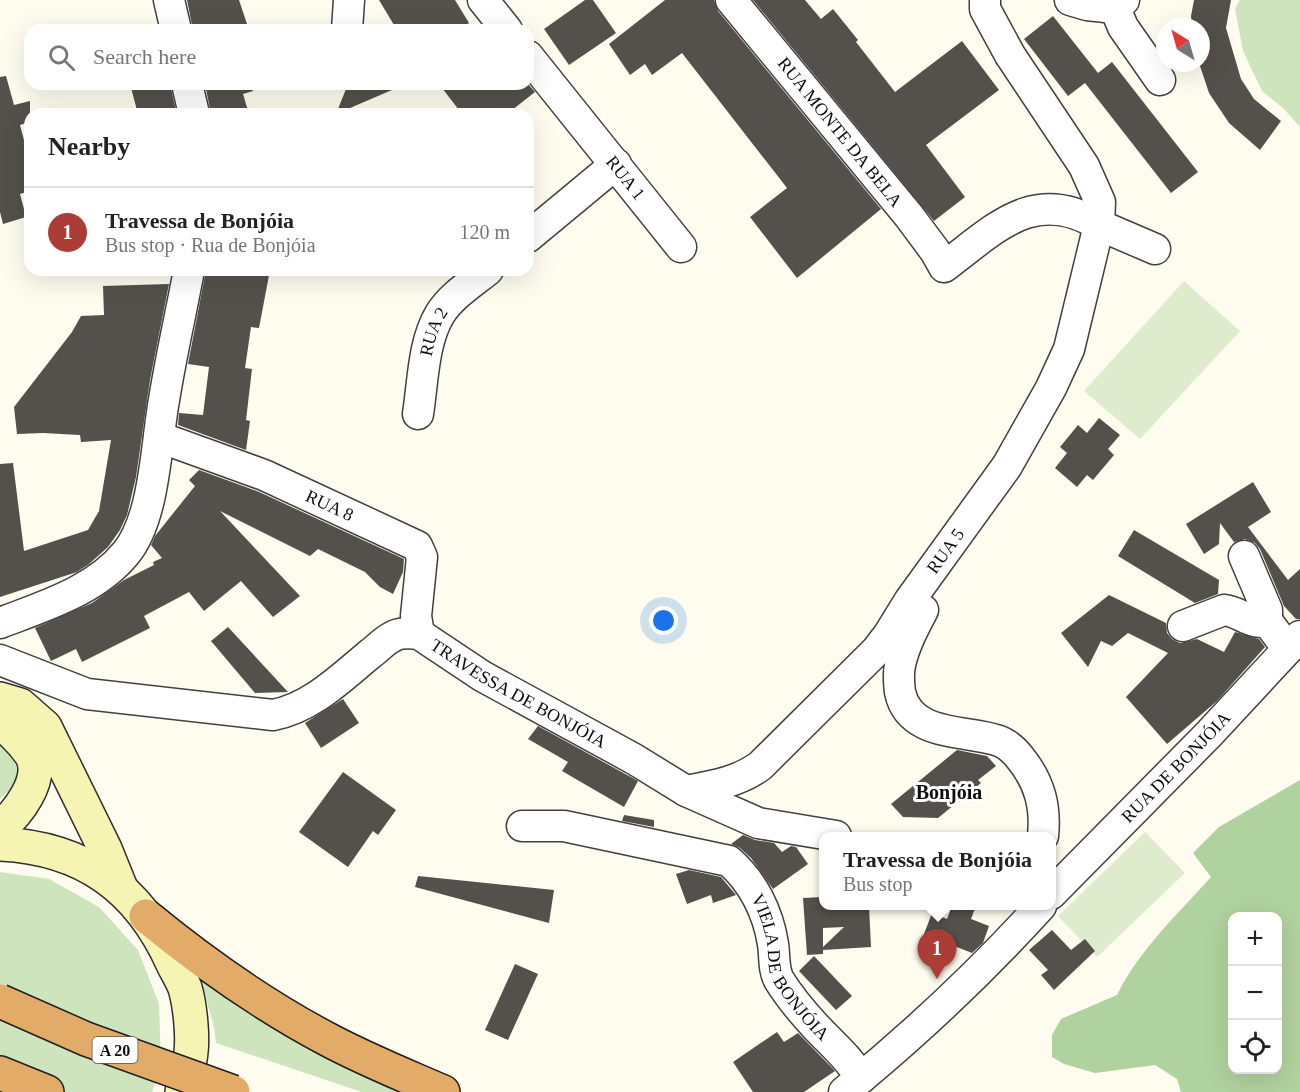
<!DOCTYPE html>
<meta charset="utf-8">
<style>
:root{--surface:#fff;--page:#f6f6f6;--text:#222;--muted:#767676;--line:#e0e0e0;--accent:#ac3c36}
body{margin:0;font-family:"Times New Roman",serif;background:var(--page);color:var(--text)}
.controls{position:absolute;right:18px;bottom:18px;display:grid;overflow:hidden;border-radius:12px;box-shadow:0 6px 24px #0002}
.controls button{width:54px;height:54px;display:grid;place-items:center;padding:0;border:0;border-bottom:2px solid var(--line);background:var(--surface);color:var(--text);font:30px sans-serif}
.compass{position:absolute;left:1156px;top:18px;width:54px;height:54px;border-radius:50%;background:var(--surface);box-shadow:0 6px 24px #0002;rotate:323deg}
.you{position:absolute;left:664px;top:621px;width:21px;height:21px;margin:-15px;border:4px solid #fff;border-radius:50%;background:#1a73e8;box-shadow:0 0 0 9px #1a73e833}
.badge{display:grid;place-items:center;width:39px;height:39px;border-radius:50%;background:var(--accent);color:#fff;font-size:20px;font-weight:700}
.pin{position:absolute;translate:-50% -50px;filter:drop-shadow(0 2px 3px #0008)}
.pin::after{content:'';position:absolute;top:32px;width:21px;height:18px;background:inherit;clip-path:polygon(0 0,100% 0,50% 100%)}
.popup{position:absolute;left:819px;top:832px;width:237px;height:78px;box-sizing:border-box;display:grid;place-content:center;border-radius:12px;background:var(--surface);filter:drop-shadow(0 2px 4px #0005);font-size:20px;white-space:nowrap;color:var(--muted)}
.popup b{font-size:22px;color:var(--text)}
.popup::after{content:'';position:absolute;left:50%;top:100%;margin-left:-12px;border:12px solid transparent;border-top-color:var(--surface)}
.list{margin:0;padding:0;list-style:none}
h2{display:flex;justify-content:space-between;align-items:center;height:78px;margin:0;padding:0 24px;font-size:26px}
h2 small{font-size:20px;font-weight:400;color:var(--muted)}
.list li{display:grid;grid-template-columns:39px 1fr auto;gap:18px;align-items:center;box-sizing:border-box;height:90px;padding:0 24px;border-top:2px solid var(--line)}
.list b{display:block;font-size:22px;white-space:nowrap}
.list p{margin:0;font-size:20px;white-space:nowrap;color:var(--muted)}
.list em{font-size:20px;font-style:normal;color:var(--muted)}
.icon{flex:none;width:33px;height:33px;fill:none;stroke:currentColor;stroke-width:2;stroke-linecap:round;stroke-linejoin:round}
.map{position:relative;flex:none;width:1300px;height:1092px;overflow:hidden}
.search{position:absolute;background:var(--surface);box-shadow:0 6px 24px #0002;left:24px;top:24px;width:510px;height:66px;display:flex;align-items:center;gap:15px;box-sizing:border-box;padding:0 21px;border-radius:18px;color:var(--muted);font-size:22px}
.panel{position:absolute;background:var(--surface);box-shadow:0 6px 24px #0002;left:24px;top:108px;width:510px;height:168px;border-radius:18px}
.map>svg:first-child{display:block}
.green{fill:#cde4bd}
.forest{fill:#b0d29e;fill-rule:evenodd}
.pitch{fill:#deeccd}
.building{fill:#54504b;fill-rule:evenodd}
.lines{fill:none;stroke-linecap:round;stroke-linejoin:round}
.street-casing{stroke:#404040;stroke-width:33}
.secondary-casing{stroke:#2f2f2f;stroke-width:36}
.highway-casing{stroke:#1e1e1e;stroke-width:36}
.street{stroke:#fff;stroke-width:30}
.secondary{stroke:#f5f4b2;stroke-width:33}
.highway{stroke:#e2ac68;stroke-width:33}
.highway-bridge-casing{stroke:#1e1e1e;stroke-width:36;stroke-linecap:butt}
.highway-bridge{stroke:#e2ac68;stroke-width:33}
.labels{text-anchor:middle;stroke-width:6;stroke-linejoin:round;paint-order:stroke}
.shield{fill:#fff;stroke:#565656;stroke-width:1.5}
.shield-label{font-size:16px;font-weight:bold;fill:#0d0d0d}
.street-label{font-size:18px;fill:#0d0d0d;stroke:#fff}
.neighbourhood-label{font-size:20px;font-weight:bold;fill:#0d0d0d;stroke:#fff}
</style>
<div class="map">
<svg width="1300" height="1092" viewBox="0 0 1300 1092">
<rect width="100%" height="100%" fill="#fdfcef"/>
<!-- green -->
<g class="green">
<polygon points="1240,0 1300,0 1300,127 1284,109 1262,91 1243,51 1235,9"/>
<polygon points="0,743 15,754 20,767 12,788 0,799"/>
<polygon points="0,872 49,879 99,907 138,950 159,1004 161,1062 152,1092 0,1092"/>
<polygon points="199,973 422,1092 362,1092 216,1043 214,1027"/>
</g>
<!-- forest -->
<path class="forest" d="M1300 780V1092H1181L1177 1079 1155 1065 1095 1073 1064 1064 1052 1057V1035L1061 1019 1117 995C1139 950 1178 914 1211 877L1193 853 1219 827ZM1232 916H1278V1070H1232Z"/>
<!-- pitch -->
<g class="pitch">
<polygon points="1184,281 1240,331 1140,439 1084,391"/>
<polygon points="1145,832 1185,873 1097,957 1058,916"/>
</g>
<!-- building -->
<g class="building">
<polygon points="187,0 239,0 249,30 193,30"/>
<polygon points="379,0 455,0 469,23 459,30 397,30"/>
<polygon points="585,0 593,0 616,33 569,65 544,29"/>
<polygon points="665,0 714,0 718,11 881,209 797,278 750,217 787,188 682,53 652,75 645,64 630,75 609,44"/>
<polygon points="753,0 805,0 821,19 833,9 858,40 856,42 895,92 962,41 999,90 926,145 965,197 934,221"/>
<polygon points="1194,0 1231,0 1226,28 1241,79 1254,99 1281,121 1260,150 1229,123 1209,93 1199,63 1201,63 1201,27 1192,27 1191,16"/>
<polygon points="1053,16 1098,73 1112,62 1198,172 1171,193 1085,83 1068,96 1024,39"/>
<polygon points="6,76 14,105 30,101 30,122 20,125 30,163 30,191 20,194 26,217 3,224 0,212 0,77"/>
<polygon points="130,84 170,84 176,111 163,114 138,114"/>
<polygon points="205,84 252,84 253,91 243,94 249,114 211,114"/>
<polygon points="348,84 406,84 336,114"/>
<polygon points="439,84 528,84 535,92 507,114 462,114"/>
<polygon points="206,270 270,270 259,328 251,327 245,368 252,369 246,420 250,421 246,450 178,425 179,413 203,415 209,367 188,364"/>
<polygon points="169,284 150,380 136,477 127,515 120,530 108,547 89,564 77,572 0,597 0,464 13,463 24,551 88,530 99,511 111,440 81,442 80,435 43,433 17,434 14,407 72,332 81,316 104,315 103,286"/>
<polygon points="1099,418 1120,435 1108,449 1114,455 1093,480 1087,475 1077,487 1055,468 1067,453 1060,447 1078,425 1087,433"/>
<polygon points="199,470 257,491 404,559 403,572 393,594 380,587 365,572 318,549 310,556 220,511 300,596 273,617 241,581 204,611 189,592 144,616 150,628 82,662 76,649 51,661 35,628 92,603 124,580 154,565 153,562 162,558 151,545 155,536 195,486 189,480"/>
<polygon points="1253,482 1271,512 1248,527 1288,580 1300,569 1300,619 1296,619 1284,606 1260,549 1255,543 1245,539 1234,542 1220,523 1219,544 1204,554 1186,524"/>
<polygon points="1134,530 1219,580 1218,594 1195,603 1118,556"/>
<polygon points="1109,595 1166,623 1167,633 1172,639 1180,643 1197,639 1224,652 1235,632 1259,639 1265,647 1217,701 1167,744 1126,697 1168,653 1128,633 1112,646 1101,641 1088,667 1061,633"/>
<polygon points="228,627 288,692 255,693 211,641"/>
<polygon points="343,699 359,723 321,748 305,723"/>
<polygon points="538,726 638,781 624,807 562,771 568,762 528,739"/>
<polygon points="957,750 987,756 996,766 978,780 981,783 938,818 903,817 891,804"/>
<polygon points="343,772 396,810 378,835 373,831 348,867 299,832"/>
<polygon points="624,815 654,820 654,827 622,821"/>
<polygon points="743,835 755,840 774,843 782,852 791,846 796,847 808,864 773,889 751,858 740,848 731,844"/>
<polygon points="689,870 721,877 736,895 713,903 711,895 687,904 676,874"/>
<polygon points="418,876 554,890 549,923 415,887"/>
<path d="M823 897V906H869L871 947 823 950V954L807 955 803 898ZM844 927 823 947V928Z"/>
<polygon points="952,906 976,906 971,919 989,926 983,943 972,953 924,934 932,913 947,919"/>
<polygon points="1052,930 1071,950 1085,939 1095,951 1054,990 1041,975 1048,970 1029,950"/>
<polygon points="814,956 852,996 836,1010 799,971"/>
<polygon points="515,964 538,974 508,1040 485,1030"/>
<polygon points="777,1032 784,1042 798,1033 835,1071 804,1092 753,1092 733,1062"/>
</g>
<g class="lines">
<!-- street casing -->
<g class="street-casing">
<g id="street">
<polyline points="169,0 176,30"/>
<polyline points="483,0 507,30"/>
<polyline points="985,0 985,9 1010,55 1084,166 1100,202 1099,225 1155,249"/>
<polyline points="1070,0 1087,5 1115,8 1124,0"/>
<polyline points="1115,8 1123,27 1160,80"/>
<polyline points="347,30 349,0"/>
<path id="s1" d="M528 56 681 247"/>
<polyline points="187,84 194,114"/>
<polyline points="528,237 616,164"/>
<path id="s2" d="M418 414C423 382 423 342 440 314 451 296 472 283 488 270"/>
<path id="s3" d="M159 437 264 475 417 546 422 557 416 616 419 634"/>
<polyline points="1244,556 1267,610 1267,621"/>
<path d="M923 610C914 627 904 646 900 665 898 674 899 684 900 692 909 736 963 730 996 740 1007 743 1015 751 1021 759 1040 783 1046 807 1043 836"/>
<path d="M0 623C44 606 95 591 126 553 155 518 156 444 164 400 171 356 181 313 189 270"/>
<path d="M1183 626 1224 610C1239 611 1252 626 1267 621L1288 649"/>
<path id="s4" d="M0 660 87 694 273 715C311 708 341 678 370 654 377 649 384 641 392 637 400 632 409 633 419 634L482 676 634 759 686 791 758 823 836 836"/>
<path id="s5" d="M686 791C713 786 738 782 760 766L876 651 889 634 910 600 1007 466 1051 388 1069 349 1099 225C1034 185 995 229 944 267L935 251 909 216 731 0"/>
<path id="s6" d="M522 826H564L729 861C753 882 768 912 773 944 775 956 773 969 779 980 789 996 803 1013 816 1027 832 1044 849 1058 861 1078"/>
<path id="s7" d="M1051 894 1209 734 1300 636"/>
<path d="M844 1092C914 1035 980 973 1041 906"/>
</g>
</g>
<!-- secondary casing -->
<g class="secondary-casing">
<g id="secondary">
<polyline points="0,699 20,705 45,727 105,849 120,886"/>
<path d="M0 723C9 728 17 737 24 745 26 748 30 752 32 756 44 780 17 814 0 828"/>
<path d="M0 844C84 848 139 888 173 964 177 972 182 980 185 988 190 1005 193 1035 191 1052 190 1065 185 1079 182 1092"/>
</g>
</g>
<!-- highway casing -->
<g class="highway-casing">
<g id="highway">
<path d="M146 916C202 962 263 1005 327 1039 364 1059 404 1075 443 1092"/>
<polyline points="0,1073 47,1092"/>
</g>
</g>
<!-- street -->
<use href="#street" class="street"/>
<!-- secondary -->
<use href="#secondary" class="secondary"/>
<!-- highway -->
<use href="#highway" class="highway"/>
<!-- highway-bridge casing -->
<g class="highway-bridge-casing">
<polyline id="highway-bridge" points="0,1001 86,1039 233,1092"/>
</g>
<!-- highway-bridge -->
<use href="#highway-bridge" class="highway-bridge"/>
</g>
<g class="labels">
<!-- shield labels -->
<rect class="shield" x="92.5" y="1037" width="45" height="26" rx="4.5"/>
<g class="shield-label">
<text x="115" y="1056">A 20</text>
</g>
<!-- street labels -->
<g class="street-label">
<text transform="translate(840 132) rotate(51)" y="6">RUA MONTE DA BELA</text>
<text dy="6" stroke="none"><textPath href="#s1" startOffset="156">RUA 1</textPath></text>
<text dy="6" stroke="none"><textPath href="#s2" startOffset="84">RUA 2</textPath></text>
<text dy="6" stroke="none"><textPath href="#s3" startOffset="184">RUA 8</textPath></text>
<text dy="6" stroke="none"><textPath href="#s5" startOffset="364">RUA 5</textPath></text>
<text dy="6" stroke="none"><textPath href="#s4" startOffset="568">TRAVESSA DE BONJÓIA</textPath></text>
<text dy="6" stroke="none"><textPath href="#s7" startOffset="178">RUA DE BONJÓIA</textPath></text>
<text dy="6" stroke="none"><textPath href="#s6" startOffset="336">VIELA DE BONJÓIA</textPath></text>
</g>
<!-- neighbourhood labels -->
<g class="neighbourhood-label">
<text x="949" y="799">Bonjóia</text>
</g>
</g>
</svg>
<div class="controls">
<button>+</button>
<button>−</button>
<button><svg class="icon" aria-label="locate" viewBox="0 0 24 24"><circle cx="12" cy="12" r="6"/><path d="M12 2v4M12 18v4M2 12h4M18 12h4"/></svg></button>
</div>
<svg class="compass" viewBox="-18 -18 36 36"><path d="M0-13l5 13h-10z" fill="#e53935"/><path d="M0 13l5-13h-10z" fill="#767676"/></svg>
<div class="you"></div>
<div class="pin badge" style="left:937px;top:979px">1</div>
<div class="popup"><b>Travessa de Bonjóia</b>Bus stop</div>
<div class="search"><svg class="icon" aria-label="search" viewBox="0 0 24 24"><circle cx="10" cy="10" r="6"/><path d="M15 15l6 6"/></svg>Search here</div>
<section class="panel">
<h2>Nearby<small></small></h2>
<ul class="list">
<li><span class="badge">1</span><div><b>Travessa de Bonjóia</b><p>Bus stop · Rua de Bonjóia</p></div><em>120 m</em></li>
</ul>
</section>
</div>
